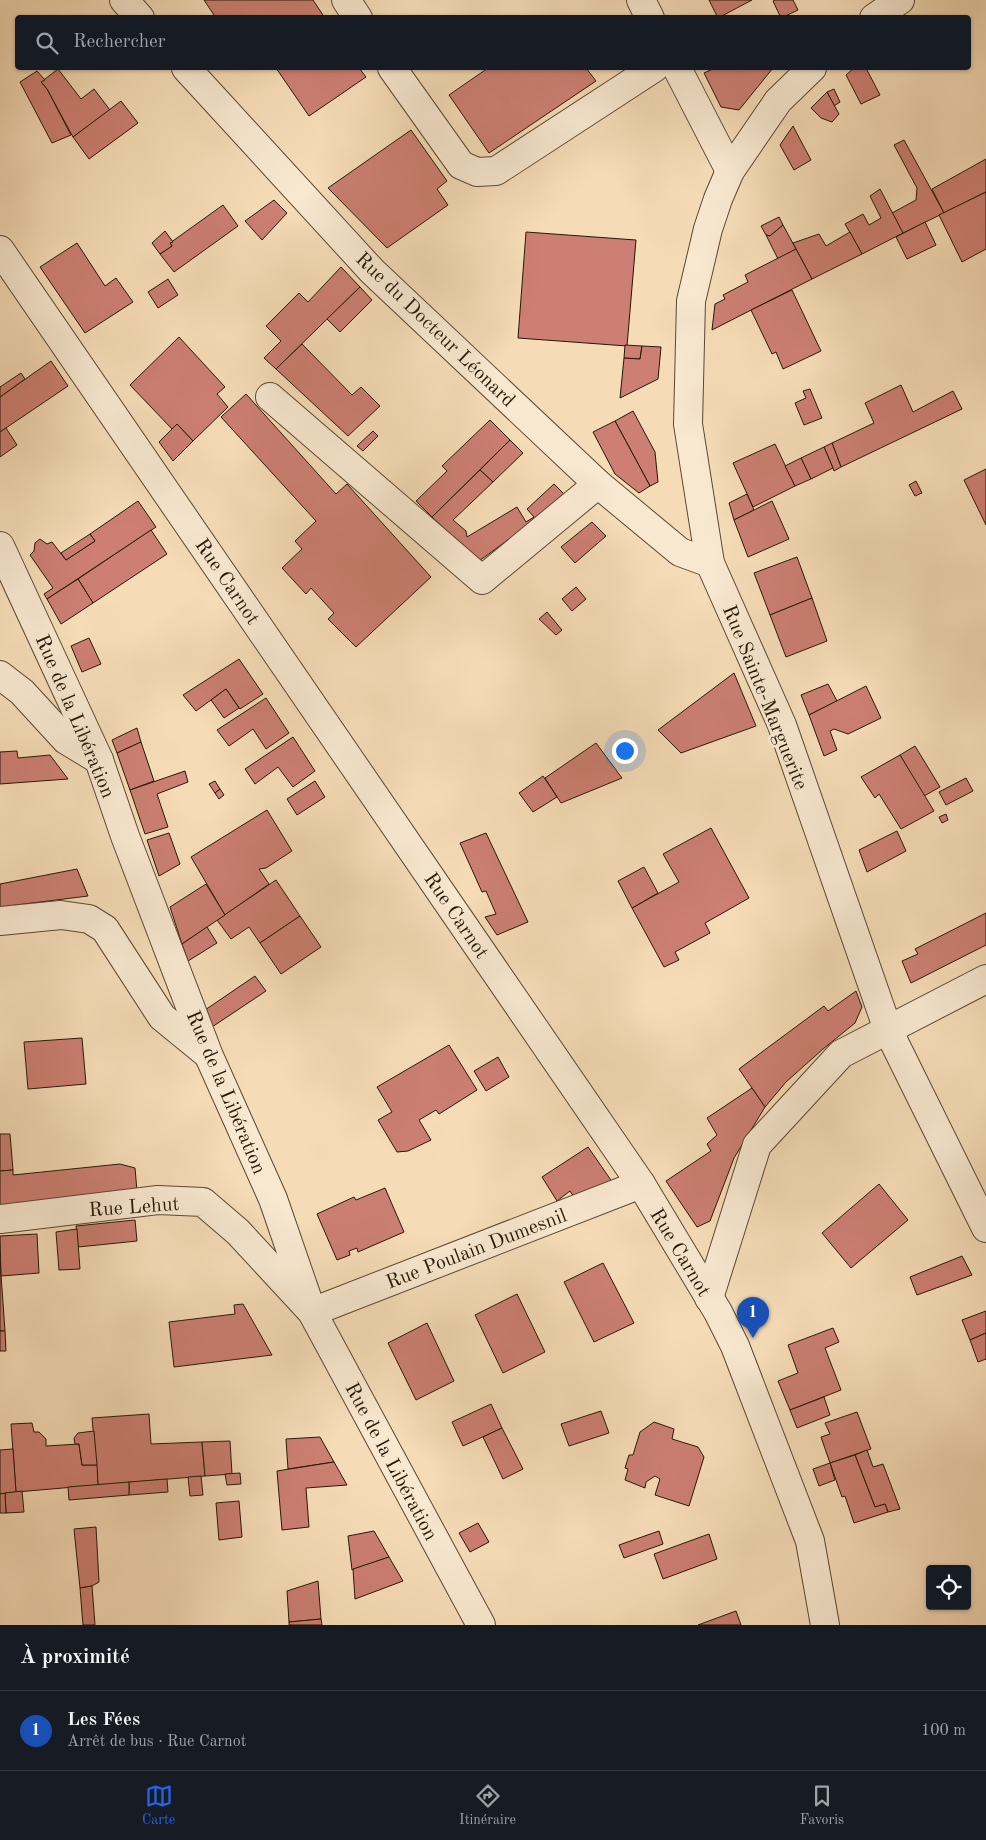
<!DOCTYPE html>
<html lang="fr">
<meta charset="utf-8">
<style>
:root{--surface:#171b24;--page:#242831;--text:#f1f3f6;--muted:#9ea1a6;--line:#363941;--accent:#2563eb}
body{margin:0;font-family:"Old Standard TT",serif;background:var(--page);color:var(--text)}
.controls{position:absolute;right:15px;bottom:15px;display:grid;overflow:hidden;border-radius:5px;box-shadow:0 1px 4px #0004}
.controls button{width:45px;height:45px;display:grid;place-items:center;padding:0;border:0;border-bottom:1px solid var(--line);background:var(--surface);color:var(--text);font:25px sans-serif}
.you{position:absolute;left:624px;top:750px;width:18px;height:18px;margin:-12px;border:4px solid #fff;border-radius:50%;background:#1a73e8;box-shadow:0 0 0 8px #1a73e833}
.badge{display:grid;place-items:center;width:32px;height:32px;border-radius:50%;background:var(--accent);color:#fff;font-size:16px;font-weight:700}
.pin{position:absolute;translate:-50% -41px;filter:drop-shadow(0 1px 2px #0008)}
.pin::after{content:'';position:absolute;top:26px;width:18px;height:15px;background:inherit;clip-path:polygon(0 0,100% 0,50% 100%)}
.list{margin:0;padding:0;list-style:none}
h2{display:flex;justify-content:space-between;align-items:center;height:65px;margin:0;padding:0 20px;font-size:21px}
h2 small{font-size:16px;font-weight:400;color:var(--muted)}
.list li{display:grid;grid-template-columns:32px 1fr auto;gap:15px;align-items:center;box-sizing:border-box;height:80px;padding:0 20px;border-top:1px solid var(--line)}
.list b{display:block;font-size:19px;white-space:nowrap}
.list p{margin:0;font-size:16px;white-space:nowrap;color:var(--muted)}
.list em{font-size:16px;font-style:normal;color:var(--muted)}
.icon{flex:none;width:28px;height:28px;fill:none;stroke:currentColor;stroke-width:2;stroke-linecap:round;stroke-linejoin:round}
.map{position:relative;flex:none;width:986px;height:1625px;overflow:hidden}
.search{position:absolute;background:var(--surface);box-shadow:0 1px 4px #0004;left:15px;right:15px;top:15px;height:55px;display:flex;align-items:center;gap:12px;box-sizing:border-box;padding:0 18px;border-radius:5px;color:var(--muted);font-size:19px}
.sheet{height:145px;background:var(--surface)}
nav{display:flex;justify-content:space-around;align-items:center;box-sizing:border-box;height:70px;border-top:1px solid var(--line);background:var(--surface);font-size:14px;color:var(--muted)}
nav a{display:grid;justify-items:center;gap:2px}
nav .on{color:var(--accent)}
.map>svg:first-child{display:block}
.building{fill:#cc7f72;stroke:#271706}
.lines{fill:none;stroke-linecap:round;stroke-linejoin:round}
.minor-casing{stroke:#5a4832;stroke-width:30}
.minor{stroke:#f8e8d0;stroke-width:28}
.labels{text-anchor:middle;stroke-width:5;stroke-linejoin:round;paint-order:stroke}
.street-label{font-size:20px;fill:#271706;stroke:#f8e8d0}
</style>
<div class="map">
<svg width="986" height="1625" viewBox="0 0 986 1625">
<rect width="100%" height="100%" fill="#f5dcb7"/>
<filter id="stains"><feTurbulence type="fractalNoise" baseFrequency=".004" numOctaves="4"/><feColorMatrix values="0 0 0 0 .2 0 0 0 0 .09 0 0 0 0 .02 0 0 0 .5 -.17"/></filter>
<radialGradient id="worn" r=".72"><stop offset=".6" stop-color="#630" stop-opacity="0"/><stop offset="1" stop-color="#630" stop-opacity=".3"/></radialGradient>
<!-- building -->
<g class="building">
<polygon points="204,0 313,0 325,18 216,18"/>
<polygon points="709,0 752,0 718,18"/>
<polygon points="775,0 793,0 798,10 781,18 773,1"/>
<polygon points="276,68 359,68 366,77 309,116"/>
<polygon points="488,68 586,68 596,81 489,153 449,95"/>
<polygon points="715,68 773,68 739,110 721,107 704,73"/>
<polygon points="854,68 866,68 880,95 861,104 846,75"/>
<polygon points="58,69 81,99 94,89 110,110 73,137 47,89 41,82"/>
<polygon points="37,71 45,80 41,82 47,89 71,135 52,143 20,82"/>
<polygon points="834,89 840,102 834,106 827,92"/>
<polygon points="827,92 839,114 832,122 821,118 811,108"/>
<polygon points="121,101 138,123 89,159 73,137"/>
<polygon points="793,126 811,160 794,170 780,145"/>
<polygon points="411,130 447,181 437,189 448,205 387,248 328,188"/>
<polygon points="904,140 944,213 903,233 892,213 916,200 917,188 894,145"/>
<polygon points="986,159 986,192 944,213 932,189"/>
<polygon points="880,189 903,233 862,254 845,224 863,214 869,225 881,218 870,196"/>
<polygon points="986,192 986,249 962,262 939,215"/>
<polygon points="274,200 287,213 262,240 245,221"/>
<polygon points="223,205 238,226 174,272 160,254 172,246 170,243"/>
<polygon points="779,217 783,225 770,236 766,235 761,226"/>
<polygon points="925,222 936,245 907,259 896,237"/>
<polygon points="783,225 796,249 778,259 766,235 770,236"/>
<polygon points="165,231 173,242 170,243 172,246 160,254 152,243"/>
<polygon points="526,232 636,240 627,346 518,338"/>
<polygon points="850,232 862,254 812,279 793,243 819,234 826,246"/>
<polygon points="77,243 105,286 116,278 133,302 85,333 40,267"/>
<polygon points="796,249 812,279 712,330 715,304 725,299 723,295 748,282 745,275"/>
<polygon points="341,267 360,287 276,369 264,358 281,341 266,326 299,293 308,302"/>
<polygon points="168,279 178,295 158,308 148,292"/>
<polygon points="360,287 372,300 340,332 327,319"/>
<polygon points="792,290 821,351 783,369 776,352 772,354 751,310"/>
<polygon points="179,337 225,387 217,394 228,407 193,441 177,424 172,429 130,385"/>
<polygon points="302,344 352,395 361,387 380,406 348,436 276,369"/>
<polygon points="625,345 642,346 640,359 624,358"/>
<polygon points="642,346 661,347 658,379 620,398 624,358 640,359"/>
<polygon points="51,361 68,386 0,432 0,397"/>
<polygon points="21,373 25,379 0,397 0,387"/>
<polygon points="901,385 913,412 953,391 962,409 841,467 832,443 874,423 865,403"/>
<polygon points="810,389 822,418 804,425 795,403 806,398 803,391"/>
<polygon points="246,394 336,494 347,484 431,577 356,647 328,619 334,613 311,588 306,594 282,568 302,549 295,541 316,521 221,417"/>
<polygon points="633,411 655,452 658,482 650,486 615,421"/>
<polygon points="490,420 510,440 432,517 416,501 447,471 442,466"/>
<polygon points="615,421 650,486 639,493 615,474 593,432"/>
<polygon points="177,424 193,441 173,461 159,442"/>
<polygon points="6,428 17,445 0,457 0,432"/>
<polygon points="373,431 378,436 363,451 357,446"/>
<polygon points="510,440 523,453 493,482 480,470"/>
<polygon points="832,443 841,467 834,471 824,447"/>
<polygon points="775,444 795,486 753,507 733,463"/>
<polygon points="824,447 833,468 811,479 801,458"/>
<polygon points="801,458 811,479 795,486 785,466"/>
<polygon points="986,469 986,525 964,480"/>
<polygon points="480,470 493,482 453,520 466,531 467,537 517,507 526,522 534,517 527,509 554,484 567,497 479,561 432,517"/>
<polygon points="916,481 922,493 915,496 909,485"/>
<polygon points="747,494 754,510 734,520 729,503"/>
<polygon points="138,501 156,527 47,599 44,594 53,588 30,555 34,551 35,543 40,539 47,544 52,542 66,560 95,541 90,534"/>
<polygon points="772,501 789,539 748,557 734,520"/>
<polygon points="592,522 606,536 575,563 561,547"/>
<polygon points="151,530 167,554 93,603 78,579"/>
<polygon points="90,534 95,541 66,560 61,553"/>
<polygon points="797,557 812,598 770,615 754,573"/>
<polygon points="78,579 93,603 61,624 47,599"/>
<polygon points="576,587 586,599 572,611 562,599"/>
<polygon points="812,598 827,641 786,657 770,615"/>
<polygon points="547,612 562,630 556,635 539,619"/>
<polygon points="89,638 101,664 82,672 71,646"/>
<polygon points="239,659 263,694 240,709 226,689 196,711 183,695"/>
<polygon points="734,673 756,726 681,753 658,730"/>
<polygon points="828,684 837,701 809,715 801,695"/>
<polygon points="866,686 881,718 848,734 834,729 830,731 837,750 824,756 809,715"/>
<polygon points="226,689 239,708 224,718 211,700"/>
<polygon points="266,698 289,733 266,749 253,729 229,746 217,730"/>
<polygon points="137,728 141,742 117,753 112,740"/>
<polygon points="293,737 315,771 293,787 278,767 255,784 245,769"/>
<polygon points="141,742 154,781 130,790 117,753"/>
<polygon points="596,743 622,778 561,803 545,778"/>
<polygon points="915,746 940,787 924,796 900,755"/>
<polygon points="17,751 18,758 50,755 68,779 0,784 0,752"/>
<polygon points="900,755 934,811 901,829 879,794 875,798 861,777"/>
<polygon points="185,771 188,782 157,794 168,827 145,834 130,790"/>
<polygon points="543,776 557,797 533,812 519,793"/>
<polygon points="966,778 973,791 946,805 939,792"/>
<polygon points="215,781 220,789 215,793 209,784"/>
<polygon points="315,781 325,797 297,815 287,799"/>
<polygon points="220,789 224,795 219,799 215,793"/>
<polygon points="267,810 292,851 266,868 259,869 269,884 225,915 191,857"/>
<polygon points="946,814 948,820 942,823 939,817"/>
<polygon points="711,828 749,898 705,923 710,933 675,952 679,960 664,967 632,908 679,882 663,854"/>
<polygon points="897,831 906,851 867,872 859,850"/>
<polygon points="169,833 180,864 159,876 147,840"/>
<polygon points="486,833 528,922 497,935 485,917 496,914 486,891 482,892 460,843"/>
<polygon points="644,867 658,893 632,908 618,881"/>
<polygon points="77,869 88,896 0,907 0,884"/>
<polygon points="276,880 300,916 260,943 249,927 231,939 217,920"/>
<polygon points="206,884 225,915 182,944 170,907"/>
<polygon points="986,913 986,945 911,983 902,961 918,954 915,949"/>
<polygon points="300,916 321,947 281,974 260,943"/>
<polygon points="207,927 217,943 188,961 182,944"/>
<polygon points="255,976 266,991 212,1027 205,1010"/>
<polygon points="856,991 862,1007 855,1023 823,1049 786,1082 765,1107 739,1069 824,1006 828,1011"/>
<polygon points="82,1038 86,1084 28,1089 24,1042"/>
<polygon points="449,1045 477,1090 439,1114 436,1110 419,1120 431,1140 408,1151 397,1152 378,1120 392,1112 377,1087"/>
<polygon points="498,1057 509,1077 486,1091 474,1071"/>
<polygon points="752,1088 765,1107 734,1158 710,1221 697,1227 666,1181 711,1151 707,1144 717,1135 707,1118"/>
<polygon points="0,1134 10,1134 13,1170 0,1171"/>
<polygon points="588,1147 615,1186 577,1202 570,1191 557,1201 542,1177"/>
<polygon points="120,1164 135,1168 137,1191 0,1206 0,1171 13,1170 13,1175"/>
<polygon points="879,1184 908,1220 851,1268 822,1233"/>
<polygon points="385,1188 404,1232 358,1252 357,1248 349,1251 350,1255 337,1260 317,1214 354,1197 356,1200"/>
<polygon points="135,1220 137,1241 78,1247 76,1226"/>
<polygon points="77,1229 80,1269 59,1270 56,1232"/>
<polygon points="37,1234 39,1273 1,1276 0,1236"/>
<polygon points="962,1256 972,1275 917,1295 910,1277"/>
<polygon points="0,1261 5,1331 0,1331"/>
<polygon points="603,1263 634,1323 594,1342 564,1282"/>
<polygon points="517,1294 545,1352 503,1373 475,1315"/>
<polygon points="243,1304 272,1355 174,1367 169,1322 235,1314 234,1305"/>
<polygon points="986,1311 986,1333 970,1340 962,1320"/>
<polygon points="427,1323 454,1381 416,1400 388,1343"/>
<polygon points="833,1328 839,1342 825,1348 841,1390 790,1410 778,1381 798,1373 788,1345"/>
<polygon points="0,1331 5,1331 6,1351 0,1351"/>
<polygon points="986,1333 986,1359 978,1362 970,1340"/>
<polygon points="824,1397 830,1415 797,1428 790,1410"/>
<polygon points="491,1404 502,1428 463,1446 452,1422"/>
<polygon points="601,1411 609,1433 569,1446 561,1424"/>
<polygon points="857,1412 871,1449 830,1463 821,1437 830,1434 825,1423"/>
<polygon points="149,1414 151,1444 202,1442 205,1476 98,1485 92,1418"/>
<polygon points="654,1422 674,1429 672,1439 698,1447 704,1457 689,1506 655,1495 660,1479 655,1476 646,1482 645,1488 625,1480 628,1469 625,1468 629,1455 633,1455 640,1432"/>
<polygon points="32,1423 34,1432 39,1432 46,1439 46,1446 79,1444 82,1465 97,1465 98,1485 16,1492 11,1424"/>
<polygon points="502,1428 523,1469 503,1479 483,1437"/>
<polygon points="94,1431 97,1465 82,1465 79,1444 75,1444 74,1438 78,1433"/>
<polygon points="320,1437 334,1462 288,1469 286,1439"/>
<polygon points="230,1441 232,1474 205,1476 202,1442"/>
<polygon points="13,1449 16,1492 0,1494 0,1450"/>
<polygon points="867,1450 873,1467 883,1464 900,1509 888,1512 885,1504 875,1507 855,1455"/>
<polygon points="855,1455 875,1507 885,1504 888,1512 854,1523 845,1496 842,1497 830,1463"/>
<polygon points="334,1462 347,1485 306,1488 309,1527 282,1530 277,1471"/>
<polygon points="830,1463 835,1480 819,1486 813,1469"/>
<polygon points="240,1473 241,1484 227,1485 225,1474"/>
<polygon points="201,1476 203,1495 190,1496 188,1477"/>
<polygon points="167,1479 168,1492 129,1495 129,1482"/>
<polygon points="129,1482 129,1495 69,1500 68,1487"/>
<polygon points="22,1491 24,1512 6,1513 5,1493"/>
<polygon points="5,1493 6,1513 0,1513 0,1494"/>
<polygon points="239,1501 242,1537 219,1540 216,1503"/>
<polygon points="478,1523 489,1542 470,1552 459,1533"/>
<polygon points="96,1527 99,1582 92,1586 80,1588 74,1529"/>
<polygon points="374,1531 389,1557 352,1570 348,1536"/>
<polygon points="659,1531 663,1544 624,1558 619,1545"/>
<polygon points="709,1534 717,1559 663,1579 654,1554"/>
<polygon points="389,1557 403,1581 355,1599 353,1569"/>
<polygon points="318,1581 321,1619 289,1622 287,1591"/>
<polygon points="92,1586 95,1625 83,1625 80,1588"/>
<polygon points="736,1611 741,1625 698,1625"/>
<polygon points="321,1619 322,1625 289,1625 289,1622"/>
</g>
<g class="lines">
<!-- minor casing -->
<g class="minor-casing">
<g id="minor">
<polyline points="124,0 140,18"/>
<polyline points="346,0 358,18"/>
<polyline points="641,0 650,18"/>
<polyline points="874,18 900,0"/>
<polyline points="186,68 372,271 598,484 680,552 710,563"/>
<polyline points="392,68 461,165 477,172 496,171 654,68"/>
<polyline points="677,68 730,171"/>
<polyline points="812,68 778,101 730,171 718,199 708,229 691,301 688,424 710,563 782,725 888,1030 986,1228"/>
<polyline points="0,250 641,1184 718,1312 735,1346 810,1541 825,1625"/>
<polyline points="270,397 482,580 598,484"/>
<polyline points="0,546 99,760 125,836 209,1056 273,1199 312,1312 481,1625"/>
<polyline points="0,675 22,692 66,740 99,760"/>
<polyline points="0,921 61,915 89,919 105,929 162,1017 206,1053"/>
<polyline points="0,1219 158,1200 203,1202 238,1232 312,1312 641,1184"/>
<polyline points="709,1298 757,1145 841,1054 986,979"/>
</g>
</g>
<!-- minor -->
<use href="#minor" class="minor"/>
</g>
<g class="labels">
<!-- street labels -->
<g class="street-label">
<text transform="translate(436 329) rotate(44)" y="7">Rue du Docteur Léonard</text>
<text transform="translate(228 581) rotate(56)" y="7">Rue Carnot</text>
<text transform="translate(766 697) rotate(68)" y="7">Rue Sainte-Marguerite</text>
<text transform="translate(76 716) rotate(67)" y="7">Rue de la Libération</text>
<text transform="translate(457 915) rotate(56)" y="7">Rue Carnot</text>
<text transform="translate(227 1092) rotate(67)" y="7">Rue de la Libération</text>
<text transform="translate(134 1206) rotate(-4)" y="7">Rue Lehut</text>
<text transform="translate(476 1248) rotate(-21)" y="7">Rue Poulain Dumesnil</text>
<text transform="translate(681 1252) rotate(59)" y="7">Rue Carnot</text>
<text transform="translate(392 1461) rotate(62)" y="7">Rue de la Libération</text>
</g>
</g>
<rect width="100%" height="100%" filter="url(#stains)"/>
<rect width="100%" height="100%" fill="url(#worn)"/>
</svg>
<div class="controls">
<button><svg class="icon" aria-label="locate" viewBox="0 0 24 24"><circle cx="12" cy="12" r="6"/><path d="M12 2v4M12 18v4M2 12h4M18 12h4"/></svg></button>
</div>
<div class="you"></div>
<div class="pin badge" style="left:753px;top:1338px;background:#1a4fb4">1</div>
<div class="search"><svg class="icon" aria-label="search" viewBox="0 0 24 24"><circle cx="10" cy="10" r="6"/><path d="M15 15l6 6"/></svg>Rechercher</div>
</div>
<section class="sheet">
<h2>À proximité<small></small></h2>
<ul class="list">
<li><span class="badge" style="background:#1a4fb4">1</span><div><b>Les Fées</b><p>Arrêt de bus · Rue Carnot</p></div><em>100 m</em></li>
</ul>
</section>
<nav>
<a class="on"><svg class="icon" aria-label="map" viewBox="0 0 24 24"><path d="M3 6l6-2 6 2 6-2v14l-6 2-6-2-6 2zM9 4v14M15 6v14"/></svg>Carte</a>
<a><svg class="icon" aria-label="directions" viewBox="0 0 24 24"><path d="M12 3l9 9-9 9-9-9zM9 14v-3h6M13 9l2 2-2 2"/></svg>Itinéraire</a>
<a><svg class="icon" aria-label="saved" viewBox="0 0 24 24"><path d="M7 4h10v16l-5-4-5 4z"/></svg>Favoris</a>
</nav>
